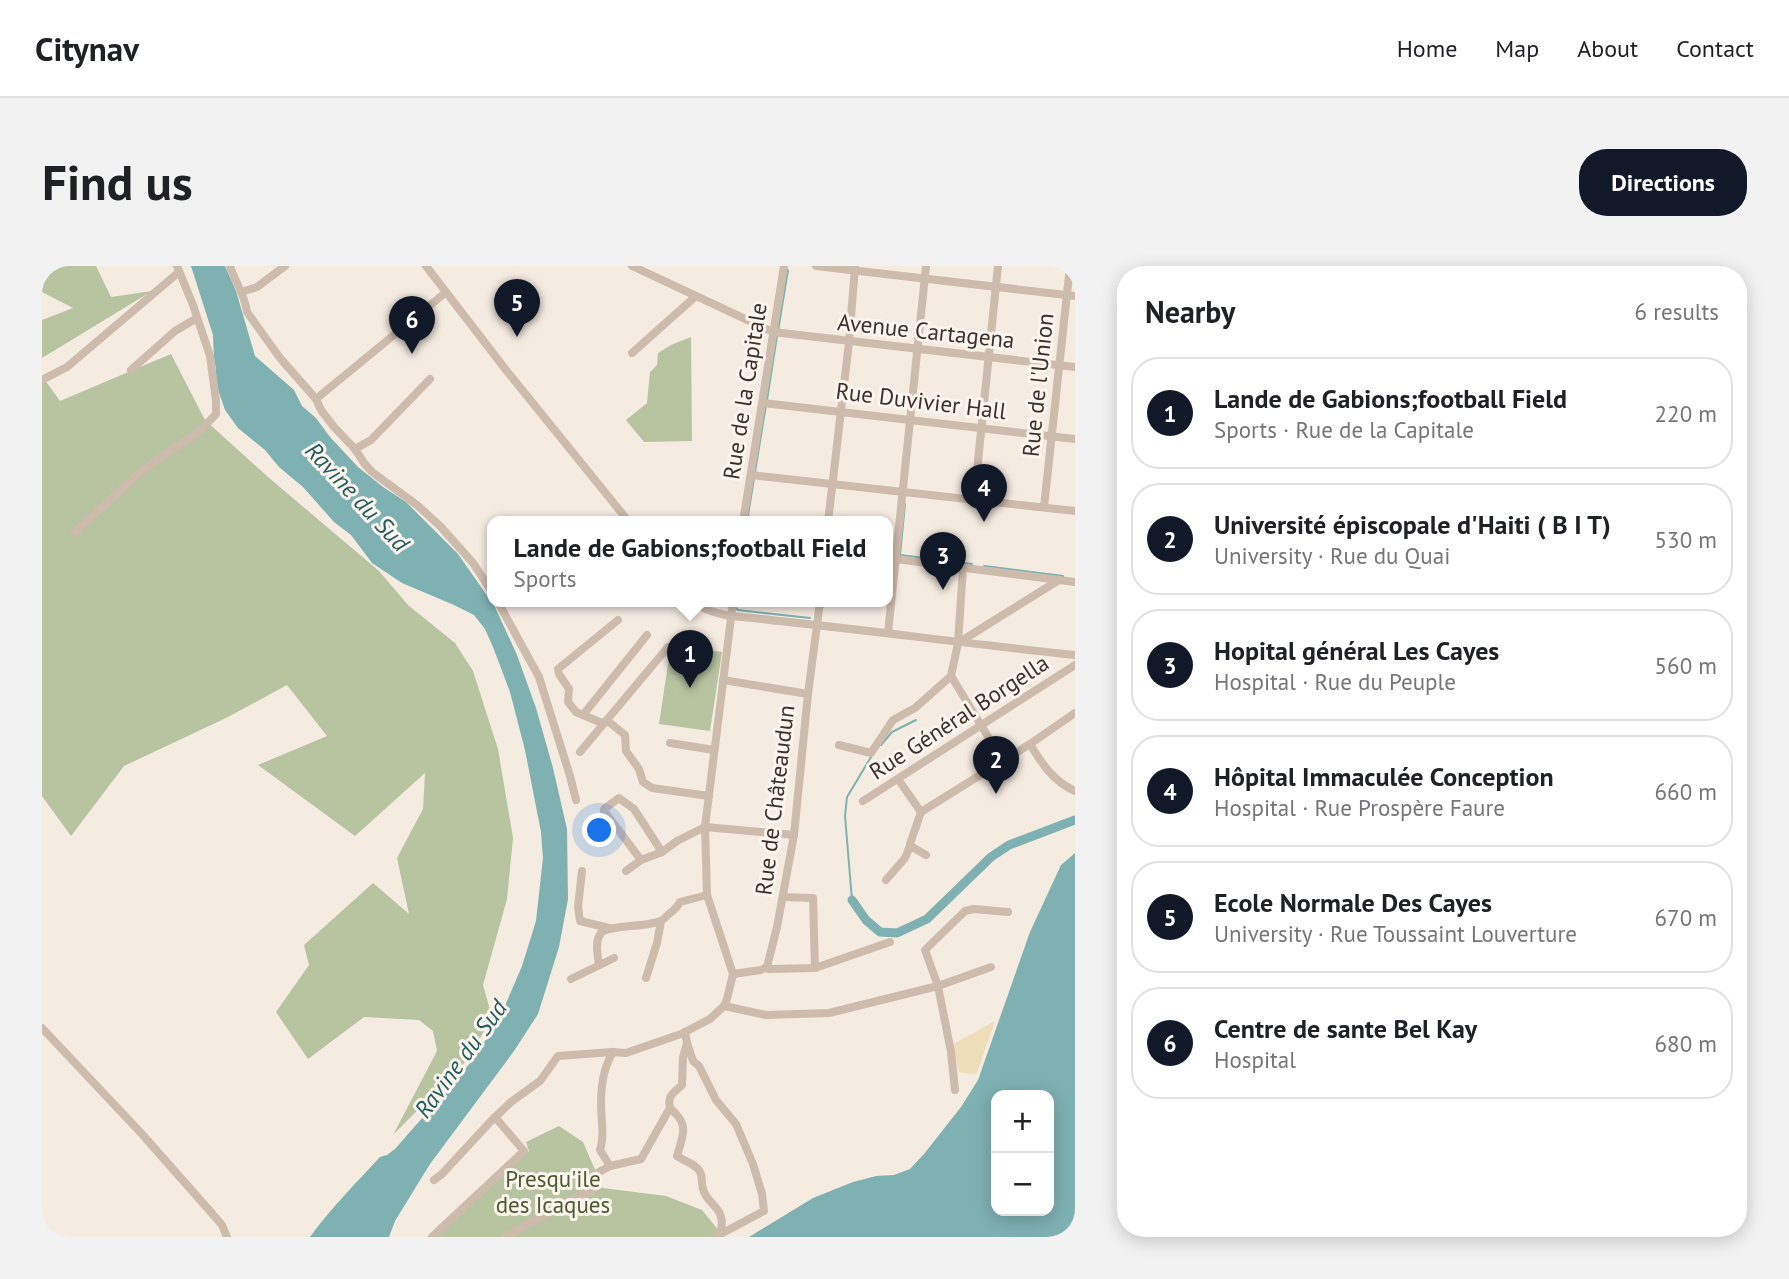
<!DOCTYPE html>
<meta charset="utf-8">
<style>
:root{--surface:#fff;--page:#f2f2f2;--text:#202124;--muted:#757577;--line:#e0e0e0;--accent:#111827}
body{margin:0;font-family:"PT Sans",sans-serif;background:var(--page);color:var(--text)}
.controls{position:absolute;right:21px;bottom:21px;display:grid;overflow:hidden;border-radius:14px;box-shadow:0 4px 18px #0003}
.controls button{width:63px;height:63px;display:grid;place-items:center;padding:0;border:0;border-bottom:2px solid var(--line);background:var(--surface);color:var(--text);font:35px sans-serif}
.you{position:absolute;left:558px;top:565px;width:24px;height:24px;margin:-18px;border:5px solid #fff;border-radius:50%;background:#1a73e8;box-shadow:0 0 0 10px #1a73e833}
.badge{display:grid;place-items:center;width:46px;height:46px;border-radius:50%;background:var(--accent);color:#fff;font-size:23px;font-weight:700}
.pin{position:absolute;translate:-50% -58px;filter:drop-shadow(0 2px 4px #0008)}
.pin::after{content:'';position:absolute;top:37px;width:24px;height:21px;background:inherit;clip-path:polygon(0 0,100% 0,50% 100%)}
.popup{position:absolute;left:445px;top:250px;width:406px;height:91px;box-sizing:border-box;display:grid;place-content:center;border-radius:14px;background:var(--surface);filter:drop-shadow(0 2px 5px #0005);font-size:23px;white-space:nowrap;color:var(--muted)}
.popup b{font-size:26px;color:var(--text)}
.popup::after{content:'';position:absolute;left:50%;top:100%;margin-left:-14px;border:14px solid transparent;border-top-color:var(--surface)}
.list{margin:0;padding:0;list-style:none}
h2{display:flex;justify-content:space-between;align-items:center;height:91px;margin:0;padding:0 28px;font-size:30px}
h2 small{font-size:23px;font-weight:400;color:var(--muted)}
.list li{display:grid;grid-template-columns:46px 1fr auto;gap:21px;align-items:center;box-sizing:border-box;height:112px;margin:0 14px 14px;padding:0 14px;border:2px solid var(--line);border-radius:28px}
.list b{display:block;font-size:26px;white-space:nowrap}
.list p{margin:0;font-size:23px;white-space:nowrap;color:var(--muted)}
.list em{font-size:23px;font-style:normal;color:var(--muted)}
.map{position:relative;flex:none;width:1033px;height:971px;overflow:hidden;border-radius:28px}
header{display:flex;align-items:center;gap:42px;box-sizing:border-box;height:98px;padding:0 35px;background:var(--surface);border-bottom:2px solid var(--line)}
header strong{font-size:33px}
nav{display:flex;gap:38px;margin-inline-start:auto;font-size:24px}
.intro{display:flex;align-items:center;justify-content:space-between;box-sizing:border-box;height:168px;padding:0 42px}
h1{margin:0;font-size:49px}
.button{padding:18px 32px;border-radius:28px;background:var(--accent);color:#fff;font-size:24px;font-weight:700}
main{display:flex;gap:42px;padding:0 42px}
aside{flex:1;background:var(--surface);border-radius:28px;box-shadow:0 4px 18px #0003}
.map>svg:first-child{display:block}
.green{fill:#b8c4a0}
.sand{fill:#efdcb8}
.water{fill:#7fb0b2;fill-rule:evenodd}
.lines{fill:none;stroke-linecap:round;stroke-linejoin:round}
.stream{stroke:#7fb0b2;stroke-width:2}
.river{stroke:#7fb0b2;stroke-width:9}
.minor{stroke:#cdbbac;stroke-width:8}
.labels{text-anchor:middle;stroke-width:6;stroke-linejoin:round;paint-order:stroke}
.street-label{font-size:23px;fill:#3b302b;stroke:#fbf5ee}
.park-label{font-size:23px;fill:#4a5a2e;stroke:#fbf5ee}
.water-label{font-size:24px;font-style:italic;fill:#1f5a5e;stroke:#fbf5ee}
</style>
<header>
<strong>Citynav</strong>
<nav><a>Home</a><a>Map</a><a>About</a><a>Contact</a></nav>
</header>
<div class="intro"><h1>Find us</h1><a class="button">Directions</a></div>
<main>
<div class="map">
<svg width="1033" height="971" viewBox="0 0 1033 971">
<rect width="100%" height="100%" fill="#f4ebe1"/>
<!-- green -->
<g class="green">
<polygon points="20,0 54,0 69,31 110,25 0,92 0,54 31,42 0,26 0,8"/>
<polygon points="649,71 650,175 602,176 584,154 605,137 608,106 615,99 616,87 629,79"/>
<polygon points="129,88 163,154 226,211 337,305 366,339 413,377 431,405 456,483 471,572 465,633 441,719 450,751 427,792 351,869 395,785 391,765 377,754 322,751 266,793 234,746 267,699 262,679 331,617 367,648 355,592 381,543 383,507 313,570 216,499 285,470 245,419 186,451 82,500 29,570 0,530 0,110 18,135"/>
<polygon points="629,378 680,386 668,465 617,458"/>
<polygon points="517,860 541,876 561,922 624,930 660,944 677,965 669,971 391,971 487,885 484,876"/>
</g>
<!-- sand -->
<polygon class="sand" points="953,755 935,807 928,808 917,806 910,779"/>
<!-- water -->
<g class="water">
<path d="M149 0H183L194 25 213 90 252 124 260 140 274 152 288 171 316 201 341 221 364 236 416 288 453 341 475 389 494 442 511 502 525 563 526 633 517 681 496 748 472 785 388 898 353 955 347 971H268C289 942 314 917 338 891L345 889 353 883 431 794 459 749 480 700 494 655 501 592 499 566 483 484 468 426 451 381 443 363 432 349 412 339 360 317 330 297 309 269 292 256 261 221 237 201 223 184 196 162 183 144 173 115 174 103 172 93 171 69Z"/>
<path d="M1033 587V971H707L771 932 811 916 834 910 852 909 868 903 882 888 919 841 936 814 988 666 1019 599ZM1007 829V945H954V829Z"/>
</g>
<g class="lines">
<!-- stream -->
<g class="stream">
<polyline points="736,65 746,4"/>
<polyline points="725,134 735,70"/>
<polyline points="713,206 724,139"/>
<polyline points="863,238 858,289 930,298"/>
<polyline points="705,256 712,212"/>
<polyline points="942,300 1021,310"/>
<polyline points="694,342 696,344 768,352"/>
<polyline points="839,479 850,466 874,454"/>
<polyline points="810,634 803,550 805,531 829,491"/>
</g>
<!-- river -->
<polyline class="river" points="810,634 824,654 838,666 855,667 885,653 949,591 967,579 1033,554"/>
<!-- minor -->
<g class="minor">
<path d="M188 0C193 16 203 29 205 46L238 92 274 133 279 144 292 161 313 183 322 197 330 206 375 239 398 260 431 297 450 326"/>
<polyline points="384,0 464,104 587,256"/>
<polyline points="590,0 731,66 1033,101"/>
<polyline points="774,0 1033,30"/>
<polyline points="199,26 215,21 243,0"/>
<polyline points="590,87 654,30"/>
<polyline points="89,104 133,65 155,52"/>
<polyline points="0,114 25,101 137,6"/>
<polyline points="274,133 403,27"/>
<polyline points="721,137 1033,173"/>
<polyline points="313,183 329,174 388,113"/>
<polyline points="709,209 1033,245"/>
<polyline points="932,234 956,0"/>
<polyline points="1002,241 1028,0"/>
<polyline points="701,256 742,0"/>
<polyline points="786,256 807,76 813,1"/>
<polyline points="33,266 99,205 159,164 174,148 174,135 168,90 151,39 135,0"/>
<polyline points="846,292 1033,316"/>
<polyline points="456,336 497,411 528,510 534,534"/>
<path d="M653 336C663 345 676 348 689 350 804 361 918 377 1033 389"/>
<polyline points="576,354 516,403 517,408 527,423 526,436 534,446 560,457 567,456 583,469 584,485 597,503 601,516 610,522 667,530"/>
<polyline points="846,367 884,0"/>
<polyline points="916,377 1017,314"/>
<polyline points="909,410 961,495"/>
<polyline points="681,414 766,428"/>
<polyline points="541,449 605,369"/>
<polyline points="628,477 672,484"/>
<path d="M988 478C1000 498 1011 515 1033 525"/>
<polyline points="797,479 829,487 851,454 873,442 909,410 916,377 921,302"/>
<polyline points="538,486 626,381"/>
<polyline points="856,513 879,546"/>
<polyline points="821,535 1033,399"/>
<polyline points="884,589 870,581 868,578 879,546 988,478 1033,447"/>
<polyline points="599,594 562,545 562,543 577,532 592,543 620,586"/>
<polyline points="540,605 536,641 538,655 567,662"/>
<polyline points="584,605 599,594 620,586 635,575 663,561 752,569"/>
<polyline points="844,614 863,592 868,580"/>
<polyline points="741,631 771,632 773,702"/>
<path d="M557 699C556 689 552 676 559 667 566 659 606 661 619 655 620 655 626 649 627 648 632 644 635 642 638 636L665 629"/>
<polyline points="725,701 735,661 752,569 766,428 778,336"/>
<polyline points="725,701 726,703 773,702 848,676"/>
<polyline points="691,708 719,704 725,701"/>
<polyline points="604,712 615,677 619,655"/>
<polyline points="529,713 572,692"/>
<polyline points="682,740 724,749 787,747 896,720 949,701"/>
<polyline points="0,762 99,867 167,944 180,959 185,971"/>
<polyline points="643,766 645,777 651,795 657,800 674,834 694,858 711,898 720,928 722,945 673,971"/>
<path d="M645 777 641 791 640 819C632 827 625 829 628 842 648 859 641 868 635 890 642 895 654 898 658 906 661 911 659 917 661 923 665 940 686 941 678 968"/>
<polyline points="913,824 909,786 896,720 883,684 923,645 932,643 966,646"/>
<path d="M568 900 558 884C561 874 561 867 560 857 558 833 558 807 571 786"/>
<polyline points="392,914 400,908 449,855 469,836 498,815 516,790 571,786 584,787 639,768 668,753 682,740 685,733 691,708 665,629 663,561 691,336"/>
<polyline points="390,971 482,885 453,851"/>
<polyline points="463,971 532,932 550,925 552,922 555,910 557,906 568,900 599,893 628,842"/>
</g>
</g>
<g class="labels">
<!-- street labels -->
<g class="street-label">
<text transform="translate(884 65) rotate(6)" y="8">Avenue Cartagena</text>
<text transform="translate(996 119) rotate(-84)" y="8">Rue de l'Union</text>
<text transform="translate(703 125) rotate(-81)" y="8">Rue de la Capitale</text>
<text transform="translate(879 135) rotate(7)" y="8">Rue Duvivier Hall</text>
<text transform="translate(917 451) rotate(-33)" y="8">Rue Général Borgella</text>
<text transform="translate(733 534) rotate(-83)" y="8">Rue de Châteaudun</text>
</g>
<!-- park labels -->
<g class="park-label">
<text x="511" y="921">Presqu'ile<tspan x="511" dy="26">des Icaques</tspan></text>
</g>
<!-- water labels -->
<g class="water-label">
<text transform="translate(315 231) rotate(47)" y="8">Ravine du Sud</text>
<text transform="translate(419 793) rotate(-54)" y="8">Ravine du Sud</text>
</g>
</g>
</svg>
<div class="controls">
<button>+</button>
<button>−</button>
</div>
<div class="you"></div>
<div class="pin badge" style="left:648px;top:422px">1</div>
<div class="popup"><b>Lande de Gabions;football Field</b>Sports</div>
<div class="pin badge" style="left:954px;top:528px">2</div>
<div class="pin badge" style="left:901px;top:324px">3</div>
<div class="pin badge" style="left:942px;top:256px">4</div>
<div class="pin badge" style="left:475px;top:71px">5</div>
<div class="pin badge" style="left:370px;top:88px">6</div>
</div>
<aside>
<h2>Nearby<small>6 results</small></h2>
<ul class="list">
<li><span class="badge">1</span><div><b>Lande de Gabions;football Field</b><p>Sports · Rue de la Capitale</p></div><em>220 m</em></li>
<li><span class="badge">2</span><div><b>Université épiscopale d'Haiti ( B I T)</b><p>University · Rue du Quai</p></div><em>530 m</em></li>
<li><span class="badge">3</span><div><b>Hopital général Les Cayes</b><p>Hospital · Rue du Peuple</p></div><em>560 m</em></li>
<li><span class="badge">4</span><div><b>Hôpital Immaculée Conception</b><p>Hospital · Rue Prospère Faure</p></div><em>660 m</em></li>
<li><span class="badge">5</span><div><b>Ecole Normale Des Cayes</b><p>University · Rue Toussaint Louverture</p></div><em>670 m</em></li>
<li><span class="badge">6</span><div><b>Centre de sante Bel Kay</b><p>Hospital</p></div><em>680 m</em></li>
</ul>
</aside>
</main>
